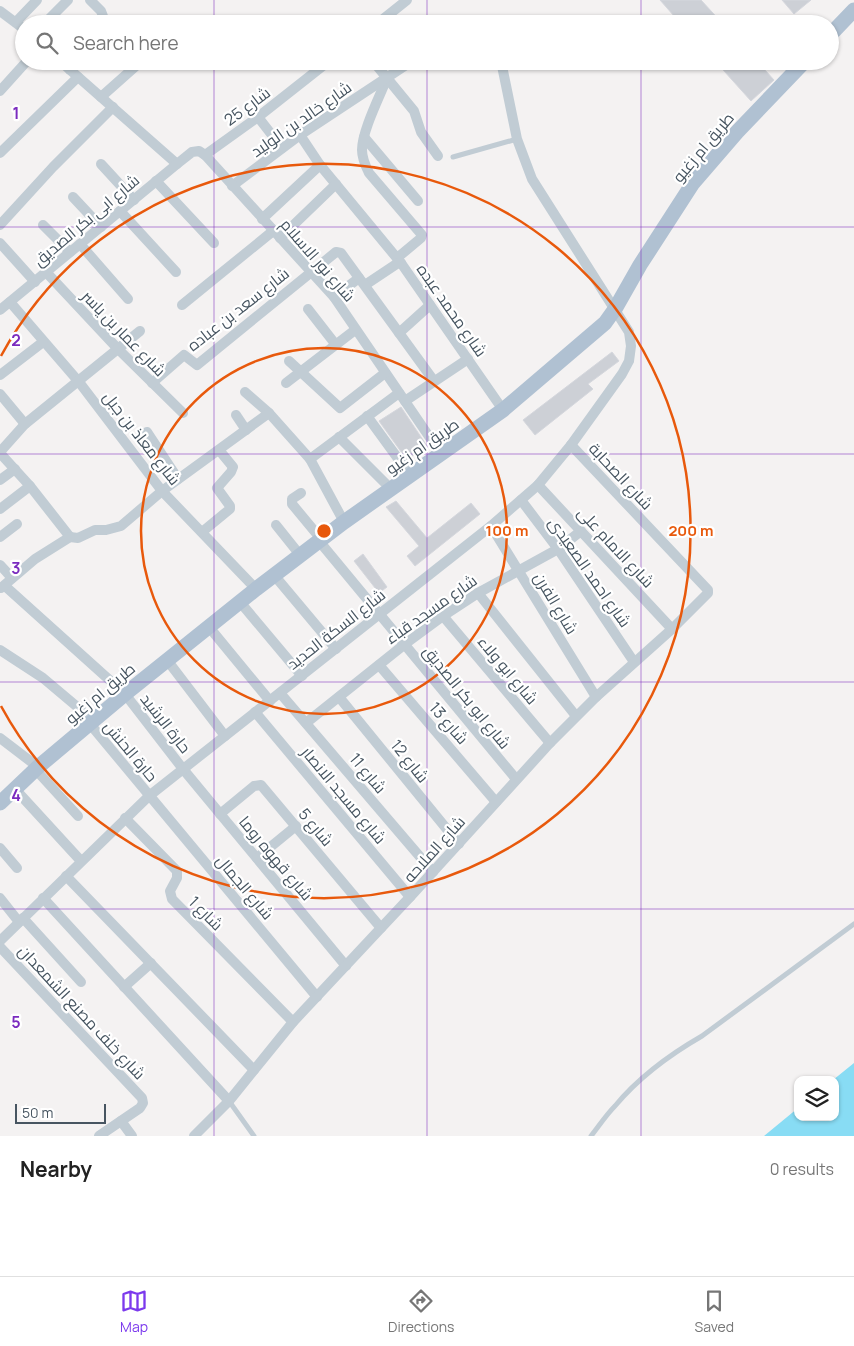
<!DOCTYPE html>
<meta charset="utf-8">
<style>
:root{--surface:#fff;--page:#f2f2f2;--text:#222;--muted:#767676;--line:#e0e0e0;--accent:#7c3aed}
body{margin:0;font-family:Manrope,Cairo,sans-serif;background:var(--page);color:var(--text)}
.controls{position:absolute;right:15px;bottom:15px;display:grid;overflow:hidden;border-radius:10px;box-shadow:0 1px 4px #0004}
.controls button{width:45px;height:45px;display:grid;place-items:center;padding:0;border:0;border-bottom:1px solid var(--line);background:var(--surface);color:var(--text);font:25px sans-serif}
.scale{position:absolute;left:15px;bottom:12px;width:91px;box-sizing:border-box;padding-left:5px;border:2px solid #475561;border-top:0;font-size:14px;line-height:18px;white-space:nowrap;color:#475561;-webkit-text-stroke:4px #fff;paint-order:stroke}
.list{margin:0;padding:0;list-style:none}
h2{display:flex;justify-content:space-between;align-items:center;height:65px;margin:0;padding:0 20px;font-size:21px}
h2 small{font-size:16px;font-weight:400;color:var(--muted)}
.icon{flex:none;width:28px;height:28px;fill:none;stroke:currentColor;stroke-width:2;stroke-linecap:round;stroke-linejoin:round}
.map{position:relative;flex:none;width:854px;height:1136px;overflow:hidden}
.search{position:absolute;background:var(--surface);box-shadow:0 1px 4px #0004;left:15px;right:15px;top:15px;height:55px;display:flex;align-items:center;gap:12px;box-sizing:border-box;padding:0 18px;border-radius:28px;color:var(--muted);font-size:19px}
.sheet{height:140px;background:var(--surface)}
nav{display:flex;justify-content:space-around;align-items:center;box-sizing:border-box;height:70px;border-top:1px solid var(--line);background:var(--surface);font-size:14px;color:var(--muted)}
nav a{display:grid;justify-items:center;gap:2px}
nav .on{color:var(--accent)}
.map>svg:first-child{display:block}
.water{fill:#88dcf4}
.building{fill:#cdd0d6;stroke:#d5d7dd}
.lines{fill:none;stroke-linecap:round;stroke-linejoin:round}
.lane{stroke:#c1ccd4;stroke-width:5}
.street{stroke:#c1ccd4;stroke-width:10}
.primary{stroke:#b0c1d2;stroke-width:15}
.grid{fill:none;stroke:#7b2cbf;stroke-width:1;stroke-opacity:0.55}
.ring{fill:none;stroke:#e8590c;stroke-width:2.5}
.labels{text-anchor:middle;stroke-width:4.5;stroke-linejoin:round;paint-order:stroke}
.street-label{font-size:16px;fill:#475561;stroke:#fff}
.grid-label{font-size:16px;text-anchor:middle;font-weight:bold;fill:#7b2cbf;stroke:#fff;stroke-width:4.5;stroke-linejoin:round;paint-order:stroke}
.centre{fill:#e8590c;stroke:#fff;stroke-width:2.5}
.ring-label{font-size:15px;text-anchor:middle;font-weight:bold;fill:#e8590c;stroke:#fff;stroke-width:4.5;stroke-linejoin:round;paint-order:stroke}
</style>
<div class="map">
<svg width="854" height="1136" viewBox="0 0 854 1136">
<rect width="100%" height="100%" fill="#f4f2f2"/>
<!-- water -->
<polygon class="water" points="854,1063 854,1136 764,1136 798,1108 798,1117 835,1117 835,1080 833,1080"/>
<!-- building -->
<g class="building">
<polygon points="660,0 701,0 723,24 681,24"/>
<polygon points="782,0 811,0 794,14"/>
<polygon points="715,61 757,61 774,80 751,101"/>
<polygon points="612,352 619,361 588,384 593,389 535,435 523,420"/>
<polygon points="401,407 427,446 407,460 379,421"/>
<polygon points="396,501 427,538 471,503 480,514 415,566 407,556 419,546 386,507"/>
<polygon points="363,554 387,587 379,593 354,561"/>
</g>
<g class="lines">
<!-- lane -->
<g class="lane">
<polyline points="453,157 517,139"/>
<polyline points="229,1101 254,1136"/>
<path d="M591 1136C599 1126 606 1115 615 1106 639 1077 669 1055 702 1036L854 924"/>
</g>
<!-- street -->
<g class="street">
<polyline points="90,0 101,11 106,24"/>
<polyline points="0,11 24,29"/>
<polyline points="16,22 37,0"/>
<polyline points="44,24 68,0"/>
<polyline points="377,24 407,0"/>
<polyline points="470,24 480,24"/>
<polyline points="60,61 177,164"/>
<polyline points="373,61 414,111 421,132 438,156"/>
<polyline points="70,70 79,61"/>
<path d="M387 78C380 96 362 131 362 150 362 158 365 165 369 173L422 235 421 238 397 258"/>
<polyline points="0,91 27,61"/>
<polyline points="101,97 137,65"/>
<polyline points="258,117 282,148"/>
<polyline points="300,135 320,165 401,263"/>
<polyline points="364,137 418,201"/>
<polyline points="0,153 78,77"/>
<polyline points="205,155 258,117 329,61"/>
<polyline points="101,164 134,200"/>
<polyline points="156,181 214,243"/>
<polyline points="232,186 300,135 412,61"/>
<polyline points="73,197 101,227"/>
<polyline points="120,211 176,272"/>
<polyline points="262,219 320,165"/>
<polyline points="0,225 53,167 113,107"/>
<polyline points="43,225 70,252"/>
<polyline points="280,238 336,184"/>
<polyline points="0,243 35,282"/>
<polyline points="80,244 128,299"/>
<polyline points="46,272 118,349 183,413"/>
<polyline points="365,285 398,263 401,263 503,410"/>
<polyline points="334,297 359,278"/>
<polyline points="10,302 79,382 162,491 256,589"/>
<polyline points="182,305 273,231"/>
<polyline points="308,309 336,345"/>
<polyline points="0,310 177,164 192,152 199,151 205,155 334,297 441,454"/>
<polyline points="399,333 430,305"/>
<polyline points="289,361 340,408 385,373"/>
<polyline points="0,375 43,342"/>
<polyline points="152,383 184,355 197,365 336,252 341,253 434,381"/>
<polyline points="286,383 355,330"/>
<polyline points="245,392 269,413 310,459 344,522"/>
<polyline points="0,394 25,424"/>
<polyline points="405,401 468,359"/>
<polyline points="236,415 246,430"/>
<polyline points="367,416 410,475"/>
<polyline points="147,432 178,479"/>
<polyline points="339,437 391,489"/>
<polyline points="0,452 25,424 140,331"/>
<polyline points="0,453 30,486 70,537"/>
<polyline points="310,459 399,393"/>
<polyline points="0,480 15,469"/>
<polyline points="538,485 672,629"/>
<polyline points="301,493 292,499 292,504 321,539"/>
<polyline points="521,500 558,549 634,662"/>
<polyline points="0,509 30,486"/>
<polyline points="276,525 300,555"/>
<polyline points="491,526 596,697"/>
<polyline points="202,532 230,509 230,506 217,488 231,472 233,467 219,450"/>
<polyline points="0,537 17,524"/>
<polyline points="70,537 78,538 95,530 106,530 121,526 162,491 269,413"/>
<polyline points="319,541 516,779"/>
<polyline points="0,565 12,578"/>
<polyline points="274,575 336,649"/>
<polyline points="5,586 125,694 183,769 346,966"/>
<polyline points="1,588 35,559 70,537"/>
<polyline points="478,593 576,716"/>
<polyline points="240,602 302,676"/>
<polyline points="443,616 550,743"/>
<polyline points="209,627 270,701"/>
<polyline points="0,650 43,678 94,721"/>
<polyline points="167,660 225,736"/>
<polyline points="379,665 496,802"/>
<polyline points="280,693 433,872"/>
<polyline points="339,697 459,844"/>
<polyline points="255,712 410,897"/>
<polyline points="306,723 405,644 443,616 478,593 558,549 581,531"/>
<polyline points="90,724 317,997"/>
<polyline points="0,738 38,767"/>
<polyline points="36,770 78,816"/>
<polyline points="15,789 81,861"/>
<polyline points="220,814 254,786 261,785 381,928"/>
<polyline points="125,818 177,871 177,878 170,891 172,899 293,1022"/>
<polyline points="0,848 17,868"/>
<polyline points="257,858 296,826"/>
<polyline points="66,876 254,1070"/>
<polyline points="0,898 19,922"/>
<polyline points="43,898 229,1101"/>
<polyline points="23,918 81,982"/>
<polyline points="0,941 149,796 491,526 538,485 571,445 622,374 629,361 631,346 629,332 532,179 517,139 501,61"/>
<polyline points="0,947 142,1098 143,1103 140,1108 99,1136"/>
<polyline points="124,987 151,963"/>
<polyline points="121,1121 132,1136"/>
<polyline points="194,1136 229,1101 293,1022 410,897 550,743 596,697 672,629 708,593 708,590 571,445"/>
</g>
<!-- primary -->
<g class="primary">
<polyline points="830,35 854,10"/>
<polyline points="0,803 38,767 125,694 256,589 344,522 503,410 605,323 615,309 640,265 693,183 737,132 805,61"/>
</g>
</g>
<!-- grid -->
<path class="grid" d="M214 0V24M427 0V24M641 0V24M214 61V1136M427 61V1136M641 61V1136M0 227H854M0 454H854M0 682H854M0 909H854"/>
<!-- distance rings -->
<g class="ring">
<circle cx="324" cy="531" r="183"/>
<path d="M1 356A367 367 0 1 1 1 706"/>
</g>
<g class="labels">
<!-- street labels -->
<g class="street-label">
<text transform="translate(247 106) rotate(-37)" y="6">شارع 25</text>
<text transform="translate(301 119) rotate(-35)" y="6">شارع خالد بن الوليد</text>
<text transform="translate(703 147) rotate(-50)" y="6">طريق ام زغيو</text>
<text transform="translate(86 220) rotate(-40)" y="6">شارع ابى بكر الصديق</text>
<text transform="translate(318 260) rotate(49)" y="6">شارع نور الاسلام</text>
<text transform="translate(238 309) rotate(-38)" y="6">شارع سعد بن عباده</text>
<text transform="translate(452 310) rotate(55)" y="6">شارع محمد عبده</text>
<text transform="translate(124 333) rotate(46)" y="6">شارع عمار بن ياسر</text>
<text transform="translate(142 438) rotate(52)" y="6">شارع معاذ بن جبل</text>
<text transform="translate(422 446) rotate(-35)" y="6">طريق ام زغيو</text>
<text transform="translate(621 476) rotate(47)" y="6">شارع الصحابة</text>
<text transform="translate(616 547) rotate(47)" y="6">شارع الامام على</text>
<text transform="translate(590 572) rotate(55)" y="6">شارع احمد الصعيدى</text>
<text transform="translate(556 603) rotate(59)" y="6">شارع الفرن</text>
<text transform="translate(431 609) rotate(-35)" y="6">شارع مسجد قباء</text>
<text transform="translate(336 629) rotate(-38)" y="6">شارع السكة الحديد</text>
<text transform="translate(508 670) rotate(50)" y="6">شارع ابو ولاء</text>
<text transform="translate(100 693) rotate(-40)" y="6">طريق ام زغيو</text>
<text transform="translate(467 697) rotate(51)" y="6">شارع ابو بكر الصديق</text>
<text transform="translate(166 723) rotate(52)" y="6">حارة الرشيد</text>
<text transform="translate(449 723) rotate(49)" y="6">شارع 13</text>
<text transform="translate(131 751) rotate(50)" y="6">حارة الحنش</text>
<text transform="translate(410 761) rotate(51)" y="6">شارع 12</text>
<text transform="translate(368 773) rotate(50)" y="6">شارع 11</text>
<text transform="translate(344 795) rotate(50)" y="6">شارع مسجد الانصار</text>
<text transform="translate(316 827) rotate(50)" y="6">شارع 5</text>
<text transform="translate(434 849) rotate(-48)" y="6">شارع الملاحه</text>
<text transform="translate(276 858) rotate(50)" y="6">شارع قهوه روما</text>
<text transform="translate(245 887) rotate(50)" y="6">شارع الجمال</text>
<text transform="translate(206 913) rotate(45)" y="6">شارع 1</text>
<text transform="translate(82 1012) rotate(47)" y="6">شارع خلف مصنع الشمعدان</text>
</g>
</g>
<g class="grid-label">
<text x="16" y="119">1</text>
<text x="16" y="346">2</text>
<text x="16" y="574">3</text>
<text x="16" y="801">4</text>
<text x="16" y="1028">5</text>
</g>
<circle cx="324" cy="531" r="8" class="centre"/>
<g class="ring-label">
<text x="507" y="536">100 m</text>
<text x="691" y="536">200 m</text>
</g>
</svg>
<div class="controls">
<button><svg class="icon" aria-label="layers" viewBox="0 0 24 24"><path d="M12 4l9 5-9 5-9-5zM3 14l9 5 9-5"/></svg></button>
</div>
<div class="scale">50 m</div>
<div class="search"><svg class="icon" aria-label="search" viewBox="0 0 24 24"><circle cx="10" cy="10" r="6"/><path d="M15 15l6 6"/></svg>Search here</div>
</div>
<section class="sheet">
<h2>Nearby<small>0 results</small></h2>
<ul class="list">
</ul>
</section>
<nav>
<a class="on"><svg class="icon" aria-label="map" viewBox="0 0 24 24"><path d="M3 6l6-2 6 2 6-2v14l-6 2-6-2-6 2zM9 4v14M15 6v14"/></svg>Map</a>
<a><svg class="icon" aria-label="directions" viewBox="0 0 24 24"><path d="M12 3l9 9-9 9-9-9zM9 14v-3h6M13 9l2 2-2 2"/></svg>Directions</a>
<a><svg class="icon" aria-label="saved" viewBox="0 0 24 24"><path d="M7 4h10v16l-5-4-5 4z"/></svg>Saved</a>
</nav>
